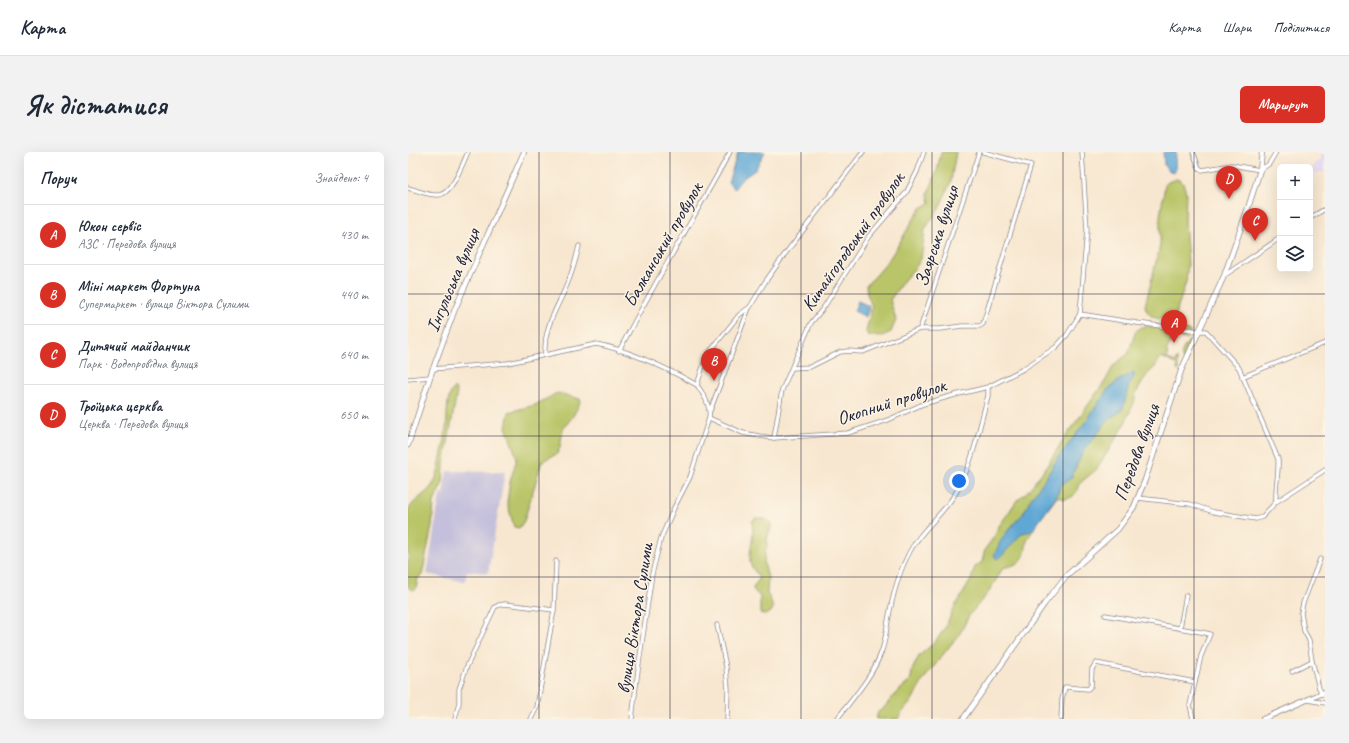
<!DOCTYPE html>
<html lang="uk">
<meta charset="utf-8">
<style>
:root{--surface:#fff;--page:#f2f2f3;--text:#1f2937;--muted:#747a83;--line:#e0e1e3;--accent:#d93025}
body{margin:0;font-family:Caveat,sans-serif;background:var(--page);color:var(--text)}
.controls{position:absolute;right:12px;top:12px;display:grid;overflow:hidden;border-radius:6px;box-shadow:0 4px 16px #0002}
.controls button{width:36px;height:36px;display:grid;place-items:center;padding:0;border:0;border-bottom:1px solid var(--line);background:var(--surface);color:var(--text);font:20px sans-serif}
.you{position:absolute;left:551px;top:329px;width:14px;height:14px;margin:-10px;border:3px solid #fff;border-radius:50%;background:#1a73e8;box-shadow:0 0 0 6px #1a73e833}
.badge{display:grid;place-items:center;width:26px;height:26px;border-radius:50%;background:var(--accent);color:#fff;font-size:13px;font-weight:700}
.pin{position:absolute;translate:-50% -33px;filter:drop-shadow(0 1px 2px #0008)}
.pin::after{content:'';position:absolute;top:21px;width:14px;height:12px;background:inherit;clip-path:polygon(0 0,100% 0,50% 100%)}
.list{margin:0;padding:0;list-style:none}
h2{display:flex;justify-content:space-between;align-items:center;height:52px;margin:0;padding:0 16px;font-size:17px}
h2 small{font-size:13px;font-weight:400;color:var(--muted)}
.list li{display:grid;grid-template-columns:26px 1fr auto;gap:12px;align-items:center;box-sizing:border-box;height:60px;padding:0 16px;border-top:1px solid var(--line)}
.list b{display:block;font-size:15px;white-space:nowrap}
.list p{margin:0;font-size:13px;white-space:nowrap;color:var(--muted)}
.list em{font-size:13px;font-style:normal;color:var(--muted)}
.icon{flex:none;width:22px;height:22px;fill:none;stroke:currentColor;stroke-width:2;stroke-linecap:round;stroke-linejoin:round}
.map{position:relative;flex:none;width:917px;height:567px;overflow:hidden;border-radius:6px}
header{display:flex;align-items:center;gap:24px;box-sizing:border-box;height:56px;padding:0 20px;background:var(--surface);border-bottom:1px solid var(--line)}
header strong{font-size:19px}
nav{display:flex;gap:22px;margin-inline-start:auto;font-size:14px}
.intro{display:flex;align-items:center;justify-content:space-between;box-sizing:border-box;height:96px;padding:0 24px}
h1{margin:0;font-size:28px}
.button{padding:10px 18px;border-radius:6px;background:var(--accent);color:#fff;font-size:14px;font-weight:700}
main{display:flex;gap:24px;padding:0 24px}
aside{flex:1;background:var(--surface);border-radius:6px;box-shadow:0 4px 16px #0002}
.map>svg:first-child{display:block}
.built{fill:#e0d4f4}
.industrial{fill:#c4c0db}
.green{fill:#b9c567;stroke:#6e7451}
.water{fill:#5ea7d5;stroke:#406488}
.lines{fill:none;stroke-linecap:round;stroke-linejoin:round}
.minor-casing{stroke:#8d8486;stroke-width:5}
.tertiary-casing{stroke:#8d8486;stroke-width:6}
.minor{stroke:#fff;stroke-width:3.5}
.tertiary{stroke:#fff;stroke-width:4.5}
.grid{fill:none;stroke:#22223b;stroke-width:1;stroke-opacity:0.55}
.labels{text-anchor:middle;stroke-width:3;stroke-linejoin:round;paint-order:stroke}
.street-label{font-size:19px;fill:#22223b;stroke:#fcf5e5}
</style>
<header>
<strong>Карта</strong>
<nav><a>Карта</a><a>Шари</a><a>Поділитися</a></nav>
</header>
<div class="intro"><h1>Як дістатися</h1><a class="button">Маршрут</a></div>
<main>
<aside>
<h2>Поруч<small>Знайдено: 4</small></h2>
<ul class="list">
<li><span class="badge">A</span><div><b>Юкон сервіс</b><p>АЗС · Передова вулиця</p></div><em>430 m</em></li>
<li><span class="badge">B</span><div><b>Міні маркет Фортуна</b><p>Супермаркет · вулиця Віктора Сулими</p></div><em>440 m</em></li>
<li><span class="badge">C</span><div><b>Дитячий майданчик</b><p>Парк · Водопровідна вулиця</p></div><em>640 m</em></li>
<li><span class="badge">D</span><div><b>Троїцька церква</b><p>Церква · Передова вулиця</p></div><em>650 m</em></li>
</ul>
</aside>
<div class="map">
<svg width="917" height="567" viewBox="0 0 917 567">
<rect width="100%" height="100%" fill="#fcf5e5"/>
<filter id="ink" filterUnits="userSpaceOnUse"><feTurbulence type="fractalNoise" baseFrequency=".025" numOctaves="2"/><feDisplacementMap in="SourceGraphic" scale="8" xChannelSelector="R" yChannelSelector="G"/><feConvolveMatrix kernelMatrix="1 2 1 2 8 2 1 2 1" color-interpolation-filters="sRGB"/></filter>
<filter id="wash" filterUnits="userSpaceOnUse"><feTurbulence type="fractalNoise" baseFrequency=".012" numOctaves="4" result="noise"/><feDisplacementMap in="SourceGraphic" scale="16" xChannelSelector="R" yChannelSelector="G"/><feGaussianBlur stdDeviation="0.9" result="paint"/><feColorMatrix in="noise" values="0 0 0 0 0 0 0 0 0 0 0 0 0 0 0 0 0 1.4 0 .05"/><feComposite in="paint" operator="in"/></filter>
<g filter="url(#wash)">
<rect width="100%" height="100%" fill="#f8e7d0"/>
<!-- built -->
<polygon class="built" points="915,0 917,0 917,20 912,20 902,23 906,11 912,9"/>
<!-- industrial -->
<polygon class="industrial" points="39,319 97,320 80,421 59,419 57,430 19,422 32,343 35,341"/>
<!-- green -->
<g class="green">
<path d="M533 0H548L543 29 531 57 517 77 513 107 507 116 496 128 482 148 488 168 483 180 474 184H461L458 180 464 154 459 142 458 133C483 112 495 82 513 56L522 51 520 42 529 19Z"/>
<path d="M768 27 772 28 775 31 778 40 777 69 780 112 778 130 767 164C762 167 759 167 754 167 744 166 740 163 737 154L752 94V64L757 33 760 30Z"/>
<path d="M737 174 782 179V184L777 187 773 186 774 183 768 180 766 183 764 184 765 185 758 200 760 201 758 206 767 210 769 206 770 219 769 218 770 213 753 205 747 215 739 223 728 241 726 251 715 275 689 317 672 331 670 338 664 345 657 347 649 345C640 358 628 371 620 386 617 392 619 401 614 407 610 413 602 414 595 416L580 441 562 462 552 481 516 527 503 550 492 563 490 567H468L470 560 475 557 487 542 502 529 505 516 511 504 527 490 537 476 546 456 563 428 567 415 574 410 577 397 586 385 591 374 599 363 609 348 619 340 639 314 653 291 698 228 706 213 720 202 727 181 731 176Z"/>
<path d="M782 188 784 189 775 209C771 201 776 194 782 188Z"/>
<path d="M46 236 49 240 36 312 35 330 26 350 24 374 14 423 10 426 8 437 3 438 0 435V359C5 348 16 344 23 335 30 327 32 310 34 300 36 293 37 285 38 278 40 266 37 245 46 236Z"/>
<polygon points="149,241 172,247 173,249 165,264 155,277 152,295 149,302 134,309 116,369 111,376 106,375 99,350 102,330 109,306 98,275 101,260 127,253"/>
<path d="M348 366 357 367 363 371V377L359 386V394L357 401 356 411 360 426 359 442 362 446 365 456 363 460 357 463 352 461V445L345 437 346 434 351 427C349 420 343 417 342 410 341 397 347 384 344 371L345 368Z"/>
</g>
<!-- water -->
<g class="water">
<polygon points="330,0 357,0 347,18 334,27 326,37 320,30"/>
<polygon points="755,0 768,0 767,20 763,21 756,13"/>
<polygon points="450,149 461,154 458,165 446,159"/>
<polygon points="726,220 726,225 721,233 715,256 712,260 701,267 675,300 663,326 652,334 649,344 624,379 614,381 593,405 589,407 586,404 592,390 601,377 615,362 622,348 639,324 649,307 679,268 699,238 711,228"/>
</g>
</g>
<g filter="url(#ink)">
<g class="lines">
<!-- minor casing -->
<g class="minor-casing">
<g id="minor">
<polyline points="785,0 791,16 794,18 824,13 852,18 861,12 868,0"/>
<path d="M0 36C9 38 21 44 31 43 44 42 55 11 60 0"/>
<polyline points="902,66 917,57"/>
<polyline points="817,123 872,86"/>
<path d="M672 162 729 171 792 179H798L831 216 870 307C871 322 867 334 868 350"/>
<polyline points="512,177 571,0"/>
<path d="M211 199C246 131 286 66 322 0"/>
<path d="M137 203C135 174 150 156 160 130 165 118 168 107 171 94"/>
<polyline points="384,216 402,215 432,200 440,199 455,200 512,177 532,177 554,174 572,174 575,172 623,13 575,0"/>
<path d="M24 217 100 211 188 192C221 198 260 217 289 233"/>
<polyline points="834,225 917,191"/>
<polyline points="0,227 22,225"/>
<polyline points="302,259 341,156"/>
<polyline points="301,266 335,281 351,284 366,286 440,281 480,268 515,252 547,243 580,235 615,217 648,195 659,183 672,162 679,78 674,0"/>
<polyline points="366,286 374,238 403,171 416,155 461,84 498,41 509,20 516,0"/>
<polyline points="730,346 782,352 806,360 848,367 854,365 868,350 917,318"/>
<polyline points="912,407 895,451 893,461 896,479 901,488 904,509 911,536 914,542"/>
<polyline points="697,463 793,480 802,482 793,504 782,553 785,567"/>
<polyline points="309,473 318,515 320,537 319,567"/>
<polyline points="772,476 778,443"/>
<polyline points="884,519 904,509"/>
<polyline points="900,548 917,551"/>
<polyline points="47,567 51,551 51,537 59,514 87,455 91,453 97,452 146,458"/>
<polyline points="123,567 129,555 146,458 148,409"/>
<path d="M224 567 230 518 244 422 253 386 266 356 282 325 301 266C303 254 296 243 289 233L297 208 299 203 331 163 342 155 357 130 377 102 455 0"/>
<path d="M429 567C444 547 464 525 473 501 477 491 478 480 480 469 484 447 489 425 499 405 511 378 537 362 550 337 566 308 571 275 580 244V235"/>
<polyline points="653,567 654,547 657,535 680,537 683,534 684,517 688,511 787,530"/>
</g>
</g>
<!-- tertiary casing -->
<g class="tertiary-casing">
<g id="tertiary">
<polyline points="0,293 22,225 47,157 116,0"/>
<polyline points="555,567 637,451 658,424 710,377 726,355 737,328 773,219 816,124 841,53 852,18 854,0"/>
<polyline points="855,567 917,540"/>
</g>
</g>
<!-- minor -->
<use href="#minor" class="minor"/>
<!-- tertiary -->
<use href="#tertiary" class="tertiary"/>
</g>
</g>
<!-- grid -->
<path class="grid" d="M131 0V567M262 0V567M393 0V567M524 0V567M655 0V567M786 0V567M0 142H917M0 284H917M0 425H917"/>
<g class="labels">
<!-- street labels -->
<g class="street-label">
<text transform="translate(528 84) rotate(-72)" y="7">Заярська вулиця</text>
<text transform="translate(444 89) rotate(-55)" y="7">Китайгородський провулок</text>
<text transform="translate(254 92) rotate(-60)" y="7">Балканський провулок</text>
<text transform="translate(44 128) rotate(-67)" y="7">Інгульська вулиця</text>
<text transform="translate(483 249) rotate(-18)" y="7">Окопний провулок</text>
<text transform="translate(728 300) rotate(-70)" y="7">Передова вулиця</text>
<text transform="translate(226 466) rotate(-81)" y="7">вулиця Віктора Сулими</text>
</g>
</g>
</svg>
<div class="controls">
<button>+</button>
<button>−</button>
<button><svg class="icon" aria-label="layers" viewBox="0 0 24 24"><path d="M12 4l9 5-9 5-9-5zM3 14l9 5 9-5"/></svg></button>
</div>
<div class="you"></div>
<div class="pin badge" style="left:766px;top:191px">A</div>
<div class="pin badge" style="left:306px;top:229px">B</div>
<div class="pin badge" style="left:847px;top:89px">C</div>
<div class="pin badge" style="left:821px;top:47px">D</div>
</div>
</main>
